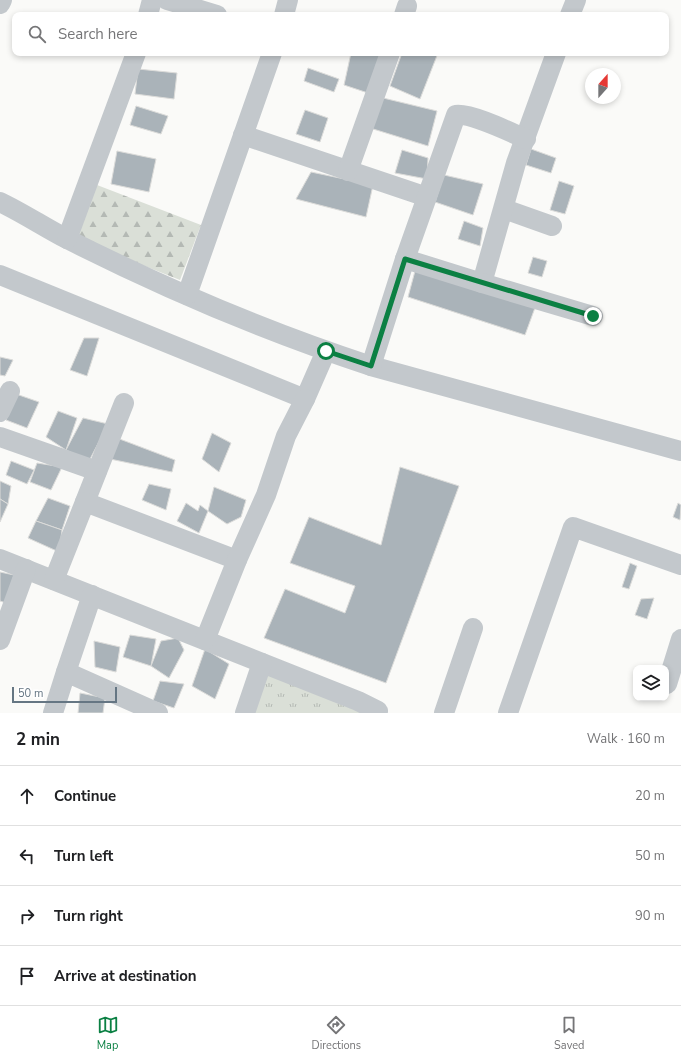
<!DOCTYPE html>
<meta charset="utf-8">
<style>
:root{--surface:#fff;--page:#f2f2f2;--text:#202124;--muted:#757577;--line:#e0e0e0;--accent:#0b8043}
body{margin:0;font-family:"Nunito Sans",sans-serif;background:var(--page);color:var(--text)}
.controls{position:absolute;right:12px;bottom:12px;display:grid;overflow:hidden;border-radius:8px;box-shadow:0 2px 6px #0003}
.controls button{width:36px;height:36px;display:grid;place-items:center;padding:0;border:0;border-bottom:1px solid var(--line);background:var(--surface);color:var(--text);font:20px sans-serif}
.compass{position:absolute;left:585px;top:68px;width:36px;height:36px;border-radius:50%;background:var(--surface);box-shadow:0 2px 6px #0003;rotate:21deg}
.scale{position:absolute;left:12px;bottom:10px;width:105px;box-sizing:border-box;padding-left:4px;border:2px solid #657683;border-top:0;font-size:11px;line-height:14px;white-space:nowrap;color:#657683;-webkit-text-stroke:3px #fff;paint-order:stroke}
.stop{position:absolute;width:12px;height:12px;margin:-9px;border:3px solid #0b8043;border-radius:50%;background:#fff}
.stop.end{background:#0b8043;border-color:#fff;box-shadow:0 1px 4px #0008}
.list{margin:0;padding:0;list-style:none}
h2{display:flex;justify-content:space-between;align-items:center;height:52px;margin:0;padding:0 16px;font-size:17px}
h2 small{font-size:13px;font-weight:400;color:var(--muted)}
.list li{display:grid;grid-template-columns:26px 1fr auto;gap:12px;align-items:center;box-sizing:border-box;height:60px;padding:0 16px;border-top:1px solid var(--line)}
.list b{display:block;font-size:15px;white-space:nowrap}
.list em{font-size:13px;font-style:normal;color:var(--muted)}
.icon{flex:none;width:22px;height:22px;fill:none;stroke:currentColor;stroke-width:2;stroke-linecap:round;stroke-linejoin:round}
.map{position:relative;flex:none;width:681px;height:713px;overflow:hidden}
.search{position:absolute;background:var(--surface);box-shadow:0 2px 6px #0003;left:12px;right:12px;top:12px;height:44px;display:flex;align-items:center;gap:10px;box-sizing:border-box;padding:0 14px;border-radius:8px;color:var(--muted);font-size:15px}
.sheet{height:292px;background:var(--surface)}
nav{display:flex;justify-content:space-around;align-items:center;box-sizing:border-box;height:56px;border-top:1px solid var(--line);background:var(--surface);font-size:11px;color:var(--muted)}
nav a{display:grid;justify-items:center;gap:2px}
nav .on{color:var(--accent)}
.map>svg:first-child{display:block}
.grass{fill:url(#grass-tufts)}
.forest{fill:url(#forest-firs)}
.building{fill:#aab3b9;stroke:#dcdcda}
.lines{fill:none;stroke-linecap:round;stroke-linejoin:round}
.minor{stroke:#c3c8cc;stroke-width:20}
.route{stroke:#0b8043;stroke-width:5}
</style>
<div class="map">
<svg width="681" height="713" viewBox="0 0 681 713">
<defs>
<pattern id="grass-tufts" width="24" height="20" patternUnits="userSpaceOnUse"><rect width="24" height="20" fill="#dadfd7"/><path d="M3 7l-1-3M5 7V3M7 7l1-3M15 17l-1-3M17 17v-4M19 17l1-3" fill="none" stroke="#b4b9b4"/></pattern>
<pattern id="forest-firs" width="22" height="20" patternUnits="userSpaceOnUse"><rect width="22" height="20" fill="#dadfd7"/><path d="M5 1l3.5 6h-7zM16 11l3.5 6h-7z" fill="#b4b9b4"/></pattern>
</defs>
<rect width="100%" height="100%" fill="#fafaf8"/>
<!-- grass -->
<polygon class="grass" points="266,668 368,713 251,713"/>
<!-- forest -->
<polygon class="forest" points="84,180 201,225 180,280 64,234"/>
<!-- building -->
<g class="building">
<polygon points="351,53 383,53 371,94 344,85"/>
<polygon points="402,53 438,53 420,99 390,86"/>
<polygon points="308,68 339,79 334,92 304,81"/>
<polygon points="138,69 177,73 174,99 135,94"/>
<polygon points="379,97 437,111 428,146 370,128"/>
<polygon points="136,106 168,116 161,134 130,125"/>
<polygon points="305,110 328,118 320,142 296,134"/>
<polygon points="531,149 556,158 551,173 526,165"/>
<polygon points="402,150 428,158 427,179 395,173"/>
<polygon points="117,151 156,159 149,192 111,184"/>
<polygon points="311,172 373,185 366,217 296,199"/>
<polygon points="444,175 483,184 473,215 435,202"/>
<polygon points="559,181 574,186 565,214 550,210"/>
<polygon points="464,221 483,228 480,246 458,239"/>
<polygon points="533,257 547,261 542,277 528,273"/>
<polygon points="415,271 536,305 525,335 408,297"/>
<polygon points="84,338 99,338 87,376 70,370"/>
<polygon points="0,357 13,360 5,376 0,375"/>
<polygon points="16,394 39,402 27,428 6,420"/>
<polygon points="58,411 77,418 66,450 46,437"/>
<polygon points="83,418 108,424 89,461 66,450"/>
<polygon points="212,433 231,443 219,472 202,459"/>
<polygon points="117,438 175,460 172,472 110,459"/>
<polygon points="11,461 34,470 27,484 6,475"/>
<polygon points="37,463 62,467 51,490 30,482"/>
<polygon points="400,467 459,486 386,683 264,638 285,589 345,613 355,586 290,563 309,517 381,545"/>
<polygon points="0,481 11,486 8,504 0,499"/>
<polygon points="149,484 171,489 166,510 142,500"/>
<polygon points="214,487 246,500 241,517 227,524 208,511"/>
<polygon points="48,498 70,506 62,530 36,521"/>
<polygon points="0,499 8,504 0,522"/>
<polygon points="186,503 198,511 200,505 208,511 199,533 177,521"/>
<polygon points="678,503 681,505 680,520 673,517"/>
<polygon points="36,521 62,530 59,552 28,538"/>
<polygon points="630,563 637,566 629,589 622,587"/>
<polygon points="0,572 14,575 6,603 0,601"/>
<polygon points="654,598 647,619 635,615 641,599"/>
<polygon points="130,635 156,639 151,666 123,657"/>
<polygon points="178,638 184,650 169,678 151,666 161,641"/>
<polygon points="94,641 120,647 116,672 95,667"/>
<polygon points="205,649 229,664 215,699 192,686"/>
<polygon points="160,681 184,684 174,708 153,701"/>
<polygon points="80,693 105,698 103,713 78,713"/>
</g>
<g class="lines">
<!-- minor -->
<g class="minor">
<polyline points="167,0 217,15"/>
<polyline points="0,4 2,0"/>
<polyline points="148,15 152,0"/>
<polyline points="284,15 288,0"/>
<polyline points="404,15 407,6"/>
<polyline points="570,15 576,0"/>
<polyline points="243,135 427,197"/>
<polyline points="348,171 390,53"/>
<path d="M0 202C23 213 44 227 67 239 164 288 267 332 371 366L681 451"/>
<polyline points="504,209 552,226"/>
<polyline points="67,239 136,53"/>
<polyline points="405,259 482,283 516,163 556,53"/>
<polyline points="0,275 305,399 326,351"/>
<polyline points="482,283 593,316"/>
<polyline points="187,295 272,53"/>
<path d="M371 366 405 259 456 115C471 113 510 132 526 139"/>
<polyline points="0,412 10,391"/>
<polyline points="0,437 97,471"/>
<polyline points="85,502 124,403"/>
<polyline points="0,559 358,701 378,711 377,713"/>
<polyline points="54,580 85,502 237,560"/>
<polyline points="0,640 26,569"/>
<polyline points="205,640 237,560 266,495 286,436 305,399"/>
<polyline points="66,672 92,595"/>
<polyline points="667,684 681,639"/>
<polyline points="53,713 66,672 158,713"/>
<polyline points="245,713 262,663"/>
<polyline points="444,713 473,628"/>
<polyline points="508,713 573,527 681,565"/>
</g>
</g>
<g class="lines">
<!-- route -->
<polyline class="route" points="326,351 371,366 405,259 593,316"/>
</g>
</svg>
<div class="controls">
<button><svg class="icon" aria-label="layers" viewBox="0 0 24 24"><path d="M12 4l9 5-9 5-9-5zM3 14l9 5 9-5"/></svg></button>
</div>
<svg class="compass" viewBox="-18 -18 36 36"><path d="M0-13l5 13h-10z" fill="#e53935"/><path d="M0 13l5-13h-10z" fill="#757577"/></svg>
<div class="scale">50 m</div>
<div class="stop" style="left:326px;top:351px"></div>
<div class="stop end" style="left:593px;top:316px"></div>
<div class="search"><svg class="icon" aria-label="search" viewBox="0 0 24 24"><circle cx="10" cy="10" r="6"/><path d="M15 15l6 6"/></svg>Search here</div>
</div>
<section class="sheet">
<h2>2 min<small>Walk · 160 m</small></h2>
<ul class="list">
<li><svg class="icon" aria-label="ahead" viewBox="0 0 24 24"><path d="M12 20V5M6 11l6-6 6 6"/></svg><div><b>Continue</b></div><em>20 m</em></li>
<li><svg class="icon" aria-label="left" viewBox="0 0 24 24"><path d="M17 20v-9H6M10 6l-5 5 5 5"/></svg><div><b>Turn left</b></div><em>50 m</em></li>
<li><svg class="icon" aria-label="right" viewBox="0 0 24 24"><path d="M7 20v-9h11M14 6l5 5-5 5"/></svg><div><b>Turn right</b></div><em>90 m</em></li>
<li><svg class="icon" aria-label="arrive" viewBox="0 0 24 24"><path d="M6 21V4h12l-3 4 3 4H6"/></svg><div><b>Arrive at destination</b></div></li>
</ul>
</section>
<nav>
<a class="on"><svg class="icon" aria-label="map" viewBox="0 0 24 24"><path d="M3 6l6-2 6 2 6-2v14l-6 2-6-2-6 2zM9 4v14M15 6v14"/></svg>Map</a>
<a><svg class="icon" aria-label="directions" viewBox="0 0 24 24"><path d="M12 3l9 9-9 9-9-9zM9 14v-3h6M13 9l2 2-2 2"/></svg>Directions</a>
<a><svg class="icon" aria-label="saved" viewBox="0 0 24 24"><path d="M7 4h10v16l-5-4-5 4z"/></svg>Saved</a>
</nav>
